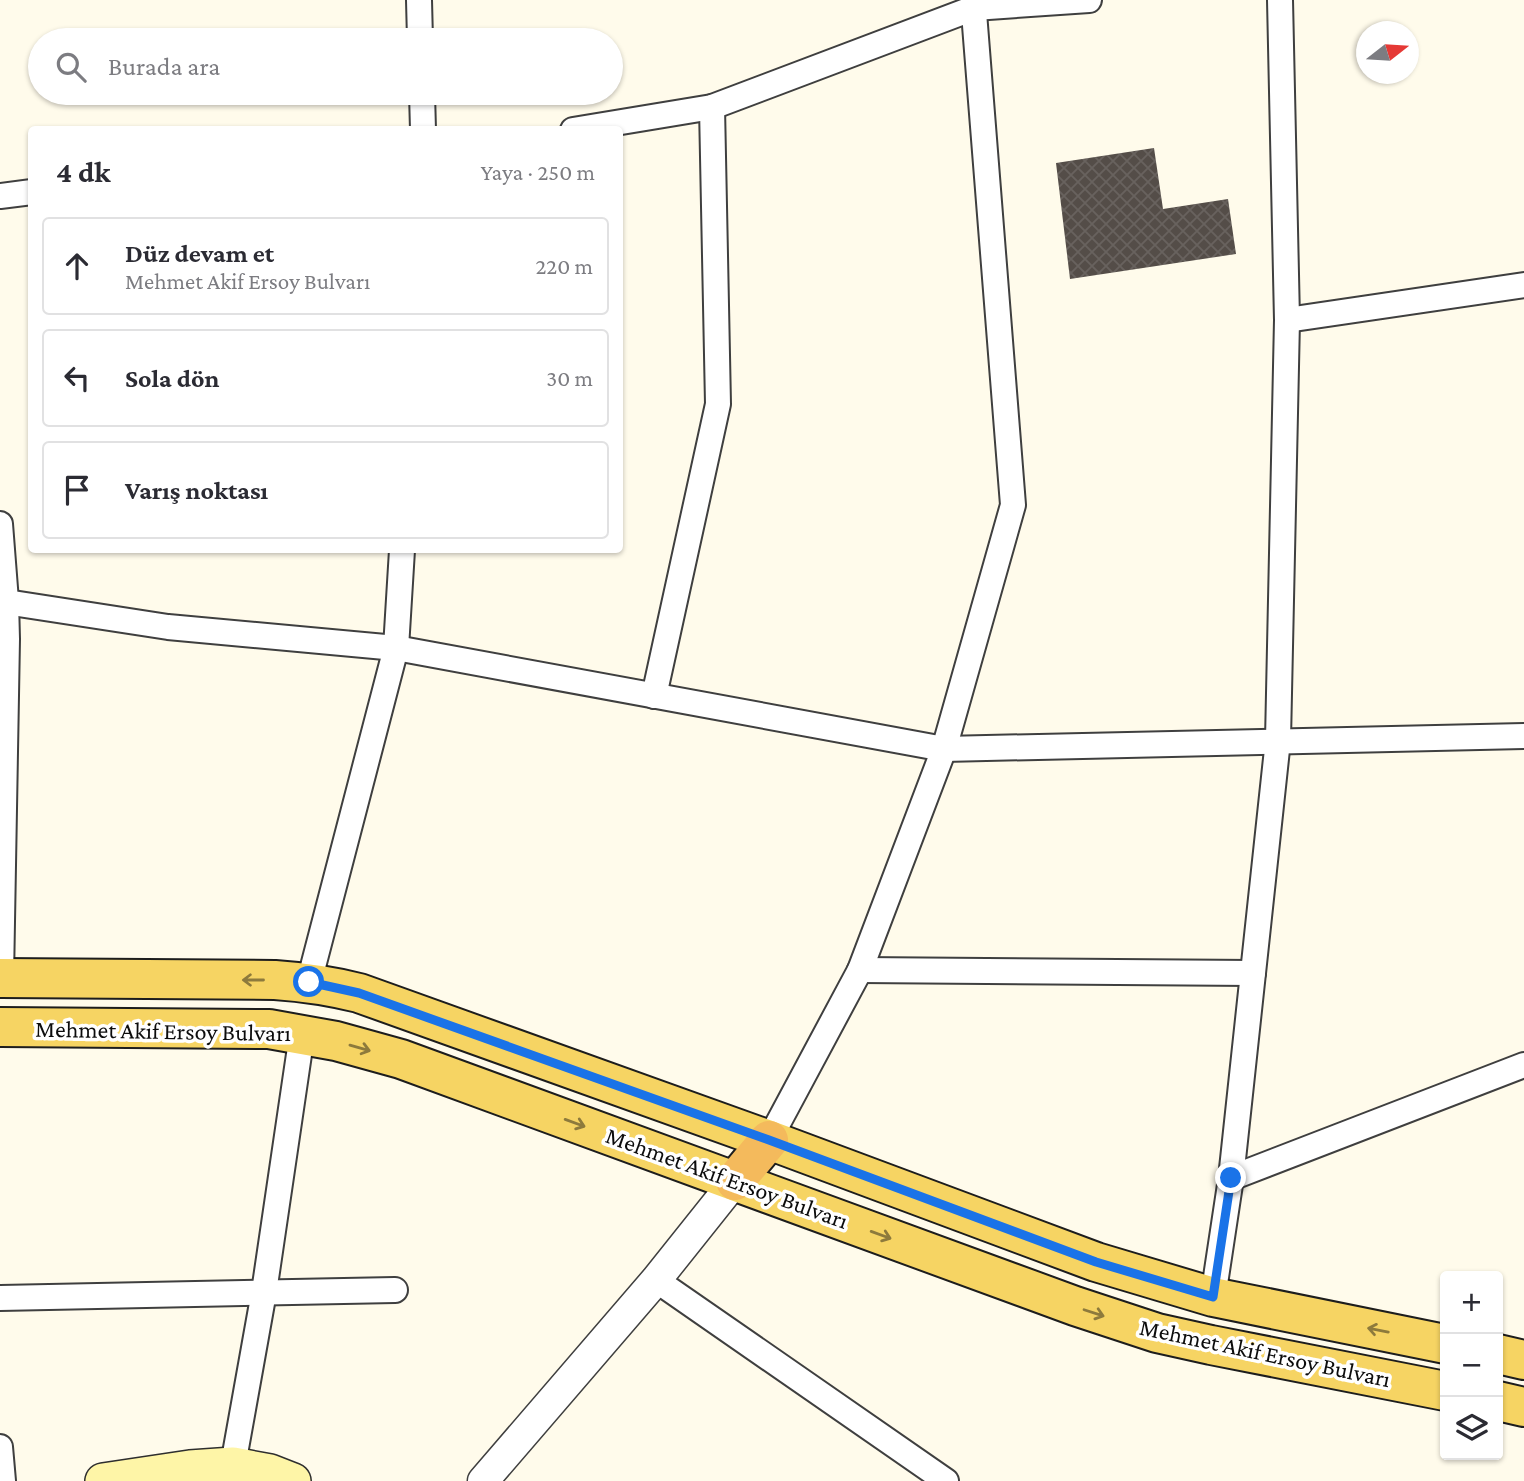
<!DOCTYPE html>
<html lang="tr">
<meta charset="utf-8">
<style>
:root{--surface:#fff;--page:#f2f2f3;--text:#2b2b33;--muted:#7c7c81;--line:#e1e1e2}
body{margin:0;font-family:"Crimson Pro",serif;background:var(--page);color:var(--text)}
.controls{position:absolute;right:21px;bottom:21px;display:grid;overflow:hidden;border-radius:7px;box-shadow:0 2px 5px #0004}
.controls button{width:63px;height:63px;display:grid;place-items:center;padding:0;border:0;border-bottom:2px solid var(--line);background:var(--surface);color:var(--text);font:35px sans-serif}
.compass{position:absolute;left:1356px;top:21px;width:63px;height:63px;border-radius:50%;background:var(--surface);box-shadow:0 2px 5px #0004;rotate:73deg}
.stop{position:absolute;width:21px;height:21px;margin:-16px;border:5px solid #1a73e8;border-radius:50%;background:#fff}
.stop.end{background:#1a73e8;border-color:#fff;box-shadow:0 2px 7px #0008}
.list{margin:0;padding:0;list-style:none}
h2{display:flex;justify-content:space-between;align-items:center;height:91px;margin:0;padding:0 28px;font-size:30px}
h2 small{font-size:23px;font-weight:400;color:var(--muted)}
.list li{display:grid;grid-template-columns:46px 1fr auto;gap:21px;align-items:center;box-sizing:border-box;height:98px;margin:0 14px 14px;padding:0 14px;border:2px solid var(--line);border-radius:7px}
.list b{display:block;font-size:26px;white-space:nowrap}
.list p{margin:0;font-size:23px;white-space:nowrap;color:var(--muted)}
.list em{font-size:23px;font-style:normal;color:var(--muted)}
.icon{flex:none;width:38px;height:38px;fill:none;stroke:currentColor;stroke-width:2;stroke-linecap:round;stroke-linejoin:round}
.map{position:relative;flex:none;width:1524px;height:1481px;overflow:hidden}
.search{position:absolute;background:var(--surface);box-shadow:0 2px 5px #0004;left:28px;top:28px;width:595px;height:77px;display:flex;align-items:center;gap:18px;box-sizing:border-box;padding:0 24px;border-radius:38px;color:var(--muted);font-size:26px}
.panel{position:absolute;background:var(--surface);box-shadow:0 2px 5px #0004;left:28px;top:126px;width:595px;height:427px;border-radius:7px}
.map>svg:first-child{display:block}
.building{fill:url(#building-cross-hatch)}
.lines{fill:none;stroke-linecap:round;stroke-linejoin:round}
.minor-casing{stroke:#3f3f3f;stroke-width:28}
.tertiary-casing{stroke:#3f3f3f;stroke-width:33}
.secondary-casing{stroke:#2e2e2e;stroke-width:38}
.primary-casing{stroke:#1d1d1d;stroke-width:42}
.trunk-casing{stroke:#1d1d1d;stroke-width:42}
.minor{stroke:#fff;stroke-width:24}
.tertiary{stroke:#fff;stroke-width:30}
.secondary{stroke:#fef5a7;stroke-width:35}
.primary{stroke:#f6d463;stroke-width:38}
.trunk{stroke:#f4ba5c;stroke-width:38}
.oneway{stroke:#8d7a3c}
.route{stroke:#1a73e8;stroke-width:9}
.labels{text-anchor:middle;stroke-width:7;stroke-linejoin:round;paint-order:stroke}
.street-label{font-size:24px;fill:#0c0c0c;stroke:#fff}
</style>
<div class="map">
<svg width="1524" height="1481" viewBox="0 0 1524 1481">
<defs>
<pattern id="building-cross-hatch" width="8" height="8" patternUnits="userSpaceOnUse" patternTransform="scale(1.75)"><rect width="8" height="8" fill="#544d48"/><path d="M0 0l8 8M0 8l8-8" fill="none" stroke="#68625e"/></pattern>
</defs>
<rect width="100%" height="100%" fill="#fffbeb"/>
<!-- building -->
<polygon class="building" points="1154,148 1163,209 1228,199 1236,254 1070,279 1056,163"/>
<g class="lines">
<!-- minor casing -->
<g class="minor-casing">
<g id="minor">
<polyline points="419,0 420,40"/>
<polyline points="422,93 423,130"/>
<polyline points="573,130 712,107 974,8 1089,0"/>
<polyline points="0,196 32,192"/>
<polyline points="1287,320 1524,285"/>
<polyline points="0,524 6,601 7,639 1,978"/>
<polyline points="0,601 168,627 396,648 944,749 1524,736"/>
<polyline points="654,696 718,404 712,107"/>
<polyline points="860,970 1253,973"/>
<polyline points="309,982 396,648 402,550"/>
<polyline points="769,1140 860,970 944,749 1013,505 973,0"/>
<polyline points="1231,1178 1524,1065"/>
<polyline points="656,1280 946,1481"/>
<polyline points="1213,1297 1231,1178 1278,740 1287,320 1280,0"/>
<polyline points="0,1298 395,1290"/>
<polyline points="0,1447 3,1481"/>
<polyline points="233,1465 264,1292 302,1034"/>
</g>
</g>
<!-- tertiary casing -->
<g class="tertiary-casing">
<polyline id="tertiary" points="483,1481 656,1280 735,1181"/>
</g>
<!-- secondary casing -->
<g class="secondary-casing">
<polyline id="secondary" points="103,1481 190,1468 233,1465 270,1472 293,1481"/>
</g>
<!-- primary casing -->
<g class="primary-casing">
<g id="primary">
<path d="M0 978 275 980C304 982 331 986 359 993L769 1140 1096 1262 1213 1297 1445 1344"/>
<polyline points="0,1027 269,1029 336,1041 401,1059 1075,1306 1157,1333 1211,1345 1445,1391"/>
<polyline points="1498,1354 1524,1360"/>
<polyline points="1498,1401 1524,1407"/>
</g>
</g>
<!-- trunk casing -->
<g class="trunk-casing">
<polyline id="trunk" points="735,1181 769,1140"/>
</g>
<!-- minor -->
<use href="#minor" class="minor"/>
<!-- tertiary -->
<use href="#tertiary" class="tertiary"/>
<!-- secondary -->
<use href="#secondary" class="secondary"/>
<!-- primary -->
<use href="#primary" class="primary"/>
<!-- trunk -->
<use href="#trunk" class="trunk"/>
</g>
<!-- one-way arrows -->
<defs><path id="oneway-shaft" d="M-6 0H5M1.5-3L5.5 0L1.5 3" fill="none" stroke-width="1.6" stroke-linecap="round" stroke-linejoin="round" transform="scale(1.75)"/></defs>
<g class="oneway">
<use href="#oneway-shaft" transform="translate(253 980) rotate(-180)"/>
<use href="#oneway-shaft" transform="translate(360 1048) rotate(16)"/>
<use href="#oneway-shaft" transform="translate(575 1123) rotate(20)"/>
<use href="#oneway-shaft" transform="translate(881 1235) rotate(20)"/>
<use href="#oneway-shaft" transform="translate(1094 1313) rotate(18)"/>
<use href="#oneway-shaft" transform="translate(1378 1330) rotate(-169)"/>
</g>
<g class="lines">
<!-- route -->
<polyline class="route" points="309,982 359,993 769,1140 1096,1262 1213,1297 1231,1178"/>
</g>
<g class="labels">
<!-- street labels -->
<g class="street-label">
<text transform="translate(163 1031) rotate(1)" y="8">Mehmet Akif Ersoy Bulvarı</text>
<text transform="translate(727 1178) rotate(20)" y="8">Mehmet Akif Ersoy Bulvarı</text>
<text transform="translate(1265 1353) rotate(12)" y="8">Mehmet Akif Ersoy Bulvarı</text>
</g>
</g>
</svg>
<div class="controls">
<button>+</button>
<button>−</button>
<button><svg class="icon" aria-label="layers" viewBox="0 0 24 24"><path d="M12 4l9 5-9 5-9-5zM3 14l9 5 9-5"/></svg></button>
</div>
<svg class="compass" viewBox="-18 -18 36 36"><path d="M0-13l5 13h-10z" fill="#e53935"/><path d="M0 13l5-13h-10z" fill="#7c7c81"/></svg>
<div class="stop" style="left:309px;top:982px"></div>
<div class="stop end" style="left:1231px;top:1178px"></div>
<div class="search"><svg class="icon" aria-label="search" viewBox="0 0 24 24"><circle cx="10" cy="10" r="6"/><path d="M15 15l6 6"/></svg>Burada ara</div>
<section class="panel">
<h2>4 dk<small>Yaya · 250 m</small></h2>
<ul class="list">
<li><svg class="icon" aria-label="ahead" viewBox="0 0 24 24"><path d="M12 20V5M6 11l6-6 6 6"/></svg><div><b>Düz devam et</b><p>Mehmet Akif Ersoy Bulvarı</p></div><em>220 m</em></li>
<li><svg class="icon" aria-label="left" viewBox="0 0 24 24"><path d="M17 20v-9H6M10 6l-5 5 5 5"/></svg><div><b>Sola dön</b></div><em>30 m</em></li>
<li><svg class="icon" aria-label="arrive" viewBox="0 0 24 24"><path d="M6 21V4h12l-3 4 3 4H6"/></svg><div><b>Varış noktası</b></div></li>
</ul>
</section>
</div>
